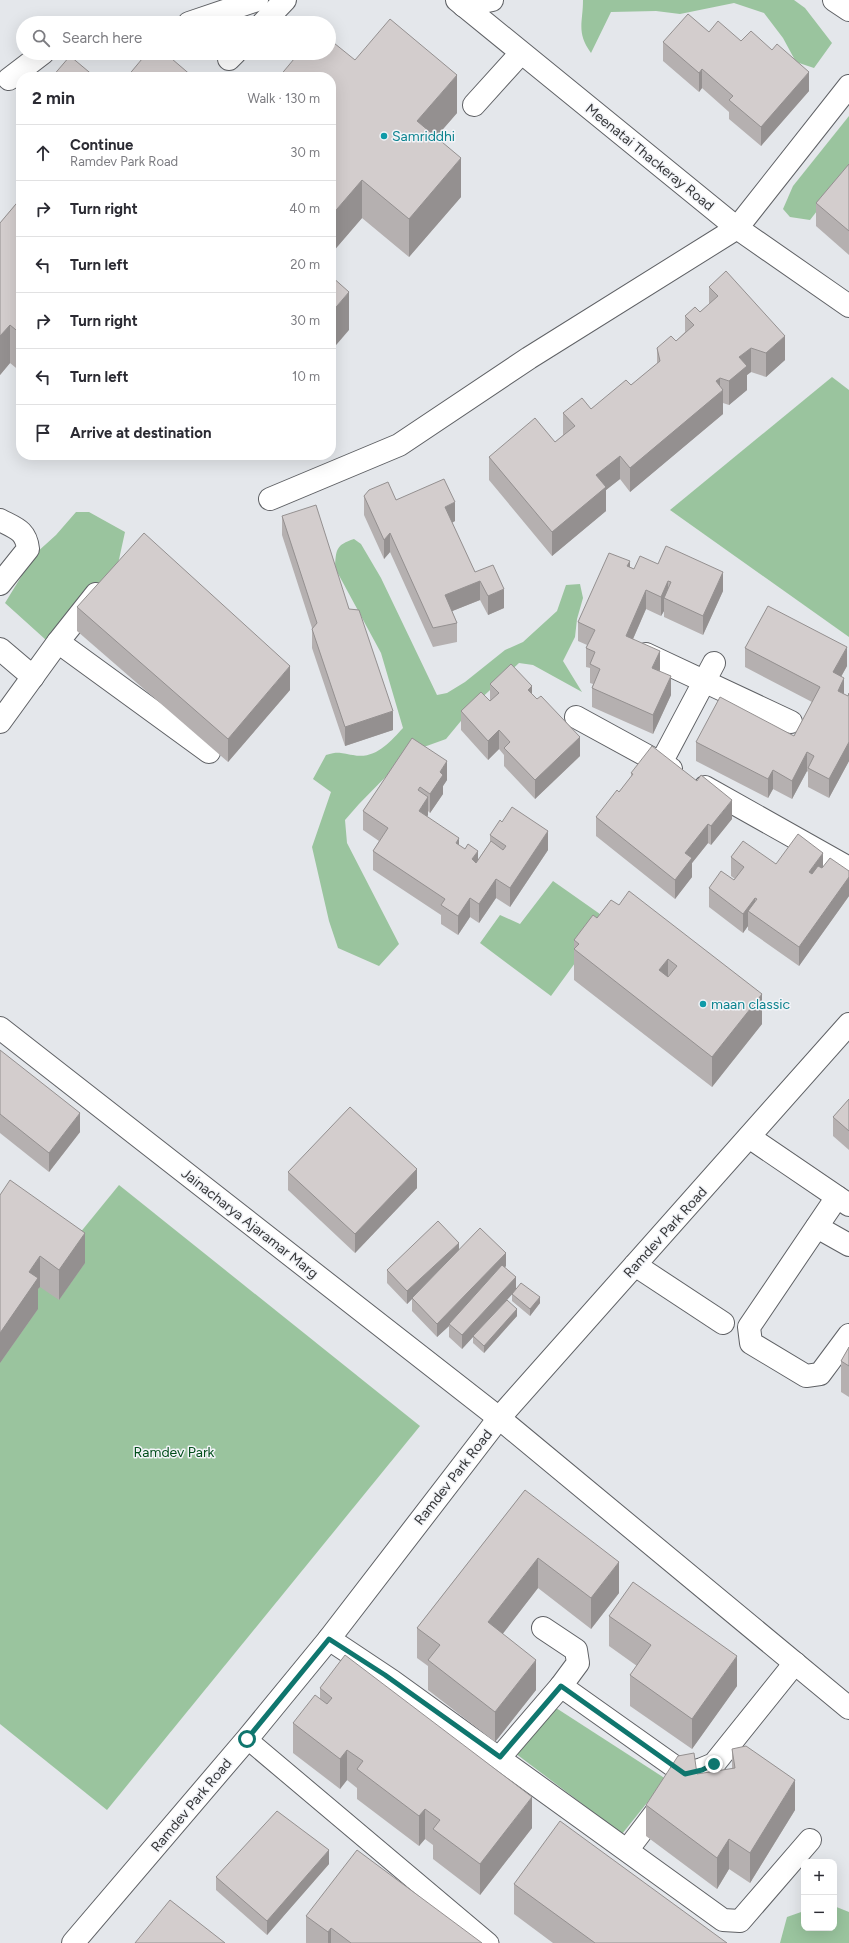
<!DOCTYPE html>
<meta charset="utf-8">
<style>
:root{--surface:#fff;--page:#f2f2f3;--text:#2b2b33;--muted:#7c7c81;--line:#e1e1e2}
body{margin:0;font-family:Figtree,sans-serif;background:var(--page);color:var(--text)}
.controls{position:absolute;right:12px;bottom:12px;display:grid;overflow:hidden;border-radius:8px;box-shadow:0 4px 16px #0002}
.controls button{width:36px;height:36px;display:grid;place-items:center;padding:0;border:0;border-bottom:1px solid var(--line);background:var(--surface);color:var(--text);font:20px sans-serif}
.stop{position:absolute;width:12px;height:12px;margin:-9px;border:3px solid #0f766e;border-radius:50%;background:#fff}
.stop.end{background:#0f766e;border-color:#fff;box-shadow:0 1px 4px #0008}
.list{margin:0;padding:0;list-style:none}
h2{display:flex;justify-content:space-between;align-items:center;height:52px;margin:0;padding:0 16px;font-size:17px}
h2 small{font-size:13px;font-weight:400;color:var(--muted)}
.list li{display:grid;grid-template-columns:26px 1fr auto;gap:12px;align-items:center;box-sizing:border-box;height:56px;padding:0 16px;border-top:1px solid var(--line)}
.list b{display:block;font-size:15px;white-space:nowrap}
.list p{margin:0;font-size:13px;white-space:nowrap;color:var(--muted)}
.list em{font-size:13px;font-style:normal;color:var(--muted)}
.icon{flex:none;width:22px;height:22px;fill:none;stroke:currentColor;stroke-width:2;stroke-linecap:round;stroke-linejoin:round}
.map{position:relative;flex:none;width:849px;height:1943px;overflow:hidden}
.search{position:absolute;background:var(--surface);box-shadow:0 4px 16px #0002;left:16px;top:16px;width:320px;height:44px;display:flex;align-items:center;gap:10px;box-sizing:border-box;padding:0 14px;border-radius:22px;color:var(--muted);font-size:15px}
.panel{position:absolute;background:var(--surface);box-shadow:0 4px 16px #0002;left:16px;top:72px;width:320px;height:388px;border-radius:16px}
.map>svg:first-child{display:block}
.green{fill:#9ac49e}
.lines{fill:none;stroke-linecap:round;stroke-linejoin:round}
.lane-casing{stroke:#5f6165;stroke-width:21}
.street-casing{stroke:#5f6165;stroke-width:24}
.secondary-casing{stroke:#5f6165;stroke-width:24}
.lane{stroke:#fff;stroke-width:19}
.street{stroke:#fff;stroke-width:22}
.secondary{stroke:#fff;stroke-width:22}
.wall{fill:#b5b0b0}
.shaded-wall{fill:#949090}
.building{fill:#d3cdcd;stroke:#949090;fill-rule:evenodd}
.route{stroke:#0f766e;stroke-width:5}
.culture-dot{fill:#0f9aa8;stroke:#f2f4f8;stroke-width:1.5}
.labels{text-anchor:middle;stroke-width:3;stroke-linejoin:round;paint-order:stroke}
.culture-label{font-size:14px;fill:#0d838f;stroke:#f2f4f8;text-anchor:start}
.street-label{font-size:14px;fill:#363739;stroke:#f2f4f8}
.park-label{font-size:14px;fill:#024e1b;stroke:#f2f4f8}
</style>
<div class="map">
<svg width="849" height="1943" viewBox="0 0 849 1943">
<rect width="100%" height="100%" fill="#e4e7eb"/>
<!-- green -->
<g class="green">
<path d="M583 0H794L805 8 832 43 814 68 796 62 783 38 764 13 734 3 680 14 656 11 611 12 591 53C576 32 583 23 583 0Z"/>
<polygon points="849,116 849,170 810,220 790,217 783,209 793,186"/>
<polygon points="832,377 849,390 849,637 670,510"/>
<polygon points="76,512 89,512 125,532 118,564 46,640 5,603 35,554 56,535"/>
<path d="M354 539 361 544 381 578 437 695 447 693 465 682 505 650 523 642 557 611 566 585 580 584 583 598 577 619 575 637 563 661 582 692 533 665 519 663 475 704 446 739 410 752 359 804 345 820 347 843 399 944 379 966 338 948 329 921 312 847 331 792 313 779 326 755C339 751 340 753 353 755 375 760 390 742 403 728L381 653 335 568C336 549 336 545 354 539Z"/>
<polygon points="553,881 607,919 551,996 480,943 500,915 520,924"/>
<polygon points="119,1185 420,1426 107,1810 0,1724 0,1331"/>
<polygon points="553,1706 666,1779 622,1834 511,1750"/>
<polygon points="834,1906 849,1912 849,1943 780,1943 787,1917 804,1911 804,1928 834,1928"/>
</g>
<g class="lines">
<!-- lane casing -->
<g class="lane-casing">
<polyline id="lane" points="247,1739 489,1943"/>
</g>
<!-- street casing -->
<g class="street-casing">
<g id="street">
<polyline points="834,0 849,10"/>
<polyline points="464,6 492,0"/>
<polyline points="189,23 257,0"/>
<polyline points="263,23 285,0"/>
<polyline points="229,59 235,53"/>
<polyline points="9,79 43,53"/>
<polyline points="474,105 521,53"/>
<polyline points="270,499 399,445 529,358 737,228 849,86"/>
<path d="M0 520C15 528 26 530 28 549L0 584"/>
<polyline points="58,642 209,752"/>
<polyline points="0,649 33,677"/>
<polyline points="646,654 791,722"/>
<polyline points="576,717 671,769"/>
<polyline points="0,722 58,642 96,594"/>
<polyline points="661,763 714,663"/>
<polyline points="705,787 849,868"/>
<polyline points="0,1028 499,1418 849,1708"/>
<polyline points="749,1137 849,1205"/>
<polyline points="837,1197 749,1327 751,1343 806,1376 820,1374 849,1335"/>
<polyline points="817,1227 849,1245"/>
<polyline points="635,1265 723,1323"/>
<polyline points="543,1628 576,1650 578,1663 561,1686"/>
<polyline points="329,1639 392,1681 723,1920 740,1921 810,1840"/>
<polyline points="500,1757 561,1686 685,1774 628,1849"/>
<polyline points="685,1774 702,1769 714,1764 795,1663"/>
<polyline points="73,1943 247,1739 329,1639 499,1418 849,1024"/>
</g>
</g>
<!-- secondary casing -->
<g class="secondary-casing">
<polyline id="secondary" points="457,0 737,228 849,306"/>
</g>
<!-- lane -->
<use href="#lane" class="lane"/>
<!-- street -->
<use href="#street" class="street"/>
<!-- secondary -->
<use href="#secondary" class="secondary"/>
</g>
<!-- wall -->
<g class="wall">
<polygon points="741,41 809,91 761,146 729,119 729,112 702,88 699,92 663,61 663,42"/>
<polygon points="355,60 457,113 436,137 461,197 409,257 362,218 331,254 331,77"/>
<polygon points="849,164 849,255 816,226 816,203"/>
<polygon points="21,198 21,372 10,363 0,375 0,223"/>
<polygon points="709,287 785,360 766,377 751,372 747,375 747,390 729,405 723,403 723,414 630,492 620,479 606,490 606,511 552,556 489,480 489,457 555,442 563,435 563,413 591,409 631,385 657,364 657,348 676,341 685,332 685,316 700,312 709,304"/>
<polygon points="364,496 396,500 455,521 452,523 475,572 504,608 488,615 480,600 452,611 457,623 457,642 433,647 390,552 384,559 364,515"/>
<polygon points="282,516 349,609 393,730 345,746 312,648 312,628 282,535"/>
<polygon points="630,567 634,569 723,591 703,635 664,617 664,611 661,616 646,609 633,639 660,670 659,671 671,695 653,734 592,707 592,688 593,684 590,683 590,668 586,667 586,648 587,645 578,641 578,622"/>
<polygon points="77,607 290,690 228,762 77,631"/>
<polygon points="745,648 847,666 841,677 844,694 848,696 849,693 849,761 829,798 808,787 808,772 807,771 792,799 773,789 768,798 696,761 696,742 794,736 812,702 745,667"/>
<polygon points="490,684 532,694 580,756 535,799 504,766 504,755 499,749 488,760 461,730 461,711 490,701"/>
<polygon points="412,738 447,780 443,786 443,794 430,813 428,811 428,815 427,817 459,846 478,860 490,842 490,835 548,850 510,907 496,898 479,923 470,917 458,935 441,924 441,915 373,870 373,851 379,841 363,830 363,811"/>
<polygon points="631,773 732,819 711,845 708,843 692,863 692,877 675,899 596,836 596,817 619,792 631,777"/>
<polygon points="731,857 776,864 823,868 849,871 849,896 799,966 748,930 748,926 743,933 709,907 709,888 734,880 735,879 731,876"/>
<polygon points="611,900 762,1024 712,1087 574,980 574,940 597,918"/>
<polygon points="0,1050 80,1132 49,1172 0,1133"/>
<polygon points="849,1099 849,1150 833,1136 833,1117"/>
<polygon points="288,1172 417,1188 355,1253 288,1190"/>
<polygon points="0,1195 85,1263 59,1300 40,1287 38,1289 38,1309 0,1363"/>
<polygon points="459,1250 506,1266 505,1267 516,1289 540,1303 530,1316 512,1301 512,1294 507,1300 517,1316 484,1353 473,1343 473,1337 462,1349 449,1337 449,1326 437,1337 412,1311 412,1299 407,1304 387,1283 387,1270"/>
<polygon points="849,1347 849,1397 841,1392 841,1361"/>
<polygon points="525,1490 619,1593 591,1629 538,1588 502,1634 536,1690 495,1742 428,1690 428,1666 417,1658 417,1628"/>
<polygon points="609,1616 737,1686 692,1749 630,1706 630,1675 637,1666 609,1646"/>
<polygon points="320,1688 532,1828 480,1895 433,1859 433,1845 425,1839 419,1846 357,1799 357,1788 347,1780 340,1789 293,1753 293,1723 320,1699"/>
<polygon points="732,1749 795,1810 750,1883 729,1869 717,1889 646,1836 646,1805 697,1774 732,1769"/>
<polygon points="329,1864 267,1935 216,1890 216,1877"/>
<polygon points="514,1884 727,1943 553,1943 514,1914"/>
<polygon points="306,1916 482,1943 306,1943"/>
</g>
<!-- shaded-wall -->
<g class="shaded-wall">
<polygon points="702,69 702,88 699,92 699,73"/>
<polygon points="809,72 809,91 761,146 761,127"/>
<polygon points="457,75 457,113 417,159 417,121"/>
<polygon points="461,158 461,197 409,257 409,219"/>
<polygon points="362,180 362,218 331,254 331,216"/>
<polygon points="349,292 349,330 331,351 331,313"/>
<polygon points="10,325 10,363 0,375 0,336"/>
<polygon points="785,336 785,360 766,377 766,353"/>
<polygon points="751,348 751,372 747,375 747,390 729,405 729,381 739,357"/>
<polygon points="720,378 720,393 723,390 723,414 630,492 630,468 716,381"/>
<polygon points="620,456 620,479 606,490 606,511 552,556 552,532 596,475"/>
<polygon points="455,502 455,521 445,526 445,507"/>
<polygon points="390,533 390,552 384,559 384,540"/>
<polygon points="630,561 630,580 627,566"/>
<polygon points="723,572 723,591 703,635 703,616"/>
<polygon points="480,581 480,600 445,614 445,595"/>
<polygon points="668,581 668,600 664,598 664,611 661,616 661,597"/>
<polygon points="504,589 504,608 488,615 488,596"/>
<polygon points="646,590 646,609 626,655 626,636"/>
<polygon points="847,647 847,666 833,691 833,672"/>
<polygon points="660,651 660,670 652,687 652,668"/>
<polygon points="290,666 290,690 228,762 228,739"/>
<polygon points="671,676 671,695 653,734 653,715"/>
<polygon points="844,678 844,697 838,691"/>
<polygon points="532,686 532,705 528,690"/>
<polygon points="393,711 393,730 345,746 345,727"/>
<polygon points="499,730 499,749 488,760 488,741"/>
<polygon points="580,737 580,756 535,799 535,780"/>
<polygon points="849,742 849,761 829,798 829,779"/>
<polygon points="807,752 807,771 792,799 792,781"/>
<polygon points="447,761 447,780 443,786 443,794 430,813 430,794 440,772"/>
<polygon points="773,770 773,789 768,798 768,779"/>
<polygon points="428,797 428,815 419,830 419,811"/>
<polygon points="732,800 732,819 711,845 711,826"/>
<polygon points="708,824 708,843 692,863 692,877 675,899 675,880 685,853"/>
<polygon points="548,831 548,850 510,907 510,888"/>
<polygon points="459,838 459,857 456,843"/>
<polygon points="478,851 478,870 472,859"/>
<polygon points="823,853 823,872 809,891 809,872"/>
<polygon points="849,877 849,896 799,966 799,947"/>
<polygon points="496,879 496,898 479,923 479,904"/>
<polygon points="470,898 470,917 458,935 458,916"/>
<polygon points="755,898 755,916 748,911 748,926 743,933 743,914"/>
<polygon points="668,959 668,990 659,970"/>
<polygon points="762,994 762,1024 712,1087 712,1057"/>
<polygon points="80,1113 80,1132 49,1172 49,1153"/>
<polygon points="417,1169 417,1188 355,1253 355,1234"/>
<polygon points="85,1233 85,1263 59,1300 59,1270"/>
<polygon points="459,1243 459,1256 412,1298 412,1299 407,1304 407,1291"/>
<polygon points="506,1253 506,1266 450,1325 449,1324 449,1326 437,1337 437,1324"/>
<polygon points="40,1256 40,1287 38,1289 38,1309 0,1363 0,1333 29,1272"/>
<polygon points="516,1277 516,1290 462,1349 462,1335"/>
<polygon points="540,1297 540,1303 530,1316 530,1309"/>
<polygon points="517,1309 517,1316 484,1353 484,1346"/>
<polygon points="538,1558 538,1588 488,1653 488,1622"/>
<polygon points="619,1562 619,1593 591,1629 591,1598"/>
<polygon points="737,1656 737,1686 692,1749 692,1719"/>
<polygon points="536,1660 536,1690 495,1742 495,1712"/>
<polygon points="347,1750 347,1780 340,1789 340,1759"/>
<polygon points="795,1780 795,1810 750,1883 750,1853"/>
<polygon points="532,1797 532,1828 480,1895 480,1864"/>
<polygon points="425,1809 425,1839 419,1846 419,1816"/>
<polygon points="729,1839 729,1869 717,1889 717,1858"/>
<polygon points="329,1850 329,1864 267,1935 267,1921"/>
<polygon points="331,1928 331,1943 328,1943 328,1932"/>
</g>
<!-- building -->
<g class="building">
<polygon points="688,14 709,32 718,21 741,41 751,31 772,50 777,44 809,72 761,127 729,100 733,96 702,69 699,73 663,42"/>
<polygon points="390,19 457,75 417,121 461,158 409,219 362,180 331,216 331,77 279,77 299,53 329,53 329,39 355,60"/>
<polygon points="147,53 165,53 193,77 127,77"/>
<polygon points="70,56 95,77 52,77"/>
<polygon points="849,164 849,231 816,203"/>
<polygon points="21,198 21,334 10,325 0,336 0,223"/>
<polygon points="726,271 785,336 766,353 751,348 739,357 747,366 729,381 720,378 716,381 723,390 630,468 620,456 596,475 606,487 552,532 489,457 535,418 555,442 575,426 563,413 582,398 591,409 626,380 631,385 660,361 657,348 671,336 676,341 694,325 685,316 695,307 700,312 718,296 709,287"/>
<polygon points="331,276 349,292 331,313"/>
<polygon points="444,479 455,502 445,507 475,572 493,565 504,589 488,596 480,581 445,595 457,623 433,628 390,533 384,540 364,496 369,490 388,482 396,500"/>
<polygon points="316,505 349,609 359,610 393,711 345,727 312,629 317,623 282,516"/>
<polygon points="144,533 290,666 228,739 77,607"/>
<polygon points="666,546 723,572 703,616 664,598 671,582 668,581 661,597 646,590 626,636 660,651 652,668 671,676 653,715 592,688 600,669 590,664 595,652 586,648 595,630 578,622 609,553 630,561 627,566 634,569 640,556 658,564"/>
<polygon points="768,606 847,647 833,672 844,678 838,691 848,696 849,693 849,742 829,779 808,768 814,756 807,752 792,781 773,770 768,779 696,742 720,697 794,736 820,687 745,648"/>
<polygon points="511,664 532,686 528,690 537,699 541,696 580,737 535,780 504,748 510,742 499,730 488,741 461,711 481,692 490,701 499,693 490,684"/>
<polygon points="412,738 447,761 440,772 443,775 430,794 420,787 418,790 428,797 419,811 459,838 456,843 465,849 468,844 478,851 472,859 476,863 491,841 503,850 506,846 490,835 500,820 502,822 512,807 548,831 510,888 496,879 479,904 470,898 458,916 441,905 445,899 373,851 388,828 363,811"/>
<polygon points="652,746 697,781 701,775 732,800 711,826 708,824 685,853 692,858 675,880 596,817 617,790 619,792 633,774 631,773"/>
<polygon points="798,834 823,853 809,872 812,874 818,866 822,868 830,858 849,871 849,877 799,947 748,911 757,899 755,898 743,914 709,888 721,871 734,880 744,867 731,857 743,841 776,864"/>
<path d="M629 891 762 994 712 1057 574 949 579 944 574 940 593 915 597 918 611 900 619 905ZM668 959 677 966 668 977 659 970Z"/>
<polygon points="0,1050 80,1113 49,1153 0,1114"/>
<polygon points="849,1099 849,1131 833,1117"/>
<polygon points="350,1107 417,1169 355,1234 288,1172"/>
<polygon points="10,1180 85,1233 59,1270 40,1256 29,1272 38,1278 0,1333 0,1195"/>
<polygon points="438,1221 459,1243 407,1291 387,1270"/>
<polygon points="480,1228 506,1253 437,1324 412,1298"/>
<polygon points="502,1265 516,1277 462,1335 449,1324"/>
<polygon points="521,1283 540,1297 530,1309 512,1294"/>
<polygon points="507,1300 517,1309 484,1346 473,1336"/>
<polygon points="849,1347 849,1366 841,1361"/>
<polygon points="525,1490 619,1562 591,1598 538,1558 488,1622 536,1660 495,1712 428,1660 440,1645 417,1628"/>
<polygon points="633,1582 737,1656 692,1719 630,1675 651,1645 609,1616"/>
<polygon points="345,1655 532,1797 480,1864 433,1829 440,1820 425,1809 419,1816 357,1769 363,1761 347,1750 340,1759 293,1723 315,1695 327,1704 332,1698 320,1688"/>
<polygon points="746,1746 795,1780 750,1853 729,1839 717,1858 646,1805 678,1756 694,1753 697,1774 735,1768 732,1749"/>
<polygon points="277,1811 329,1850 267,1921 216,1877"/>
<polygon points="560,1821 727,1943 595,1943 514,1884"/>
<polygon points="357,1850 482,1943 351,1943 331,1928 328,1932 306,1916"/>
<polygon points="170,1900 225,1943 135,1943"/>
</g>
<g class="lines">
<!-- route -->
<polyline class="route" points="247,1739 329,1639 385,1675 500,1757 561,1686 685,1774 702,1770 714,1764"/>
</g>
<!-- markers -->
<g class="culture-dot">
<circle cx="384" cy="136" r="4"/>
<circle cx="703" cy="1004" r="4"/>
</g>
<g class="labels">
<!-- culture labels -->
<g class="culture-label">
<text x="392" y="141">Samriddhi</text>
<text x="711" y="1009">maan classic</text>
</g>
<!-- street labels -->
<g class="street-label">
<text transform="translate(650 157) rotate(39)" y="5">Meenatai Thackeray Road</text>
<text transform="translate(250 1223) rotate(38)" y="5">Jainacharya Ajaramar Marg</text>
<text transform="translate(665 1232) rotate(-48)" y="5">Ramdev Park Road</text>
<text transform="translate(453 1477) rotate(-52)" y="5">Ramdev Park Road</text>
<text transform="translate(191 1805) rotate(-50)" y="5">Ramdev Park Road</text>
</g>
<!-- park labels -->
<g class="park-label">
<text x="174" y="1457">Ramdev Park</text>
</g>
</g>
</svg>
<div class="controls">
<button>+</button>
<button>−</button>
</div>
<div class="stop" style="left:247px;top:1739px"></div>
<div class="stop end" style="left:714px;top:1764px"></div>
<div class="search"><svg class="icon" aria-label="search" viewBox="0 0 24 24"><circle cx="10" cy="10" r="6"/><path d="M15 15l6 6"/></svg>Search here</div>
<section class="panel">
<h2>2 min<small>Walk · 130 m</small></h2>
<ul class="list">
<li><svg class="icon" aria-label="ahead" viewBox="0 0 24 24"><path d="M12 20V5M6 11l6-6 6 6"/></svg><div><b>Continue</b><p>Ramdev Park Road</p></div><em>30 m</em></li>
<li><svg class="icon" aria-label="right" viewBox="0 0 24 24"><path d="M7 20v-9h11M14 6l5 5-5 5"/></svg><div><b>Turn right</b></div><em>40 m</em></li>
<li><svg class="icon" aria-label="left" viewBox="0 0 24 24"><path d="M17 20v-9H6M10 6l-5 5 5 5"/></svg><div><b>Turn left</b></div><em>20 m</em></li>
<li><svg class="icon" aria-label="right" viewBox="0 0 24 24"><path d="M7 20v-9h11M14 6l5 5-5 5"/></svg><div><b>Turn right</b></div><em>30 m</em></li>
<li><svg class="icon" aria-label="left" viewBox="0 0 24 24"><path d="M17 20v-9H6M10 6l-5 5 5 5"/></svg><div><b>Turn left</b></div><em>10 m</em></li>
<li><svg class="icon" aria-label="arrive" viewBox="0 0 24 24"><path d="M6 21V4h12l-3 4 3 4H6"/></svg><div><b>Arrive at destination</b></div></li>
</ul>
</section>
</div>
